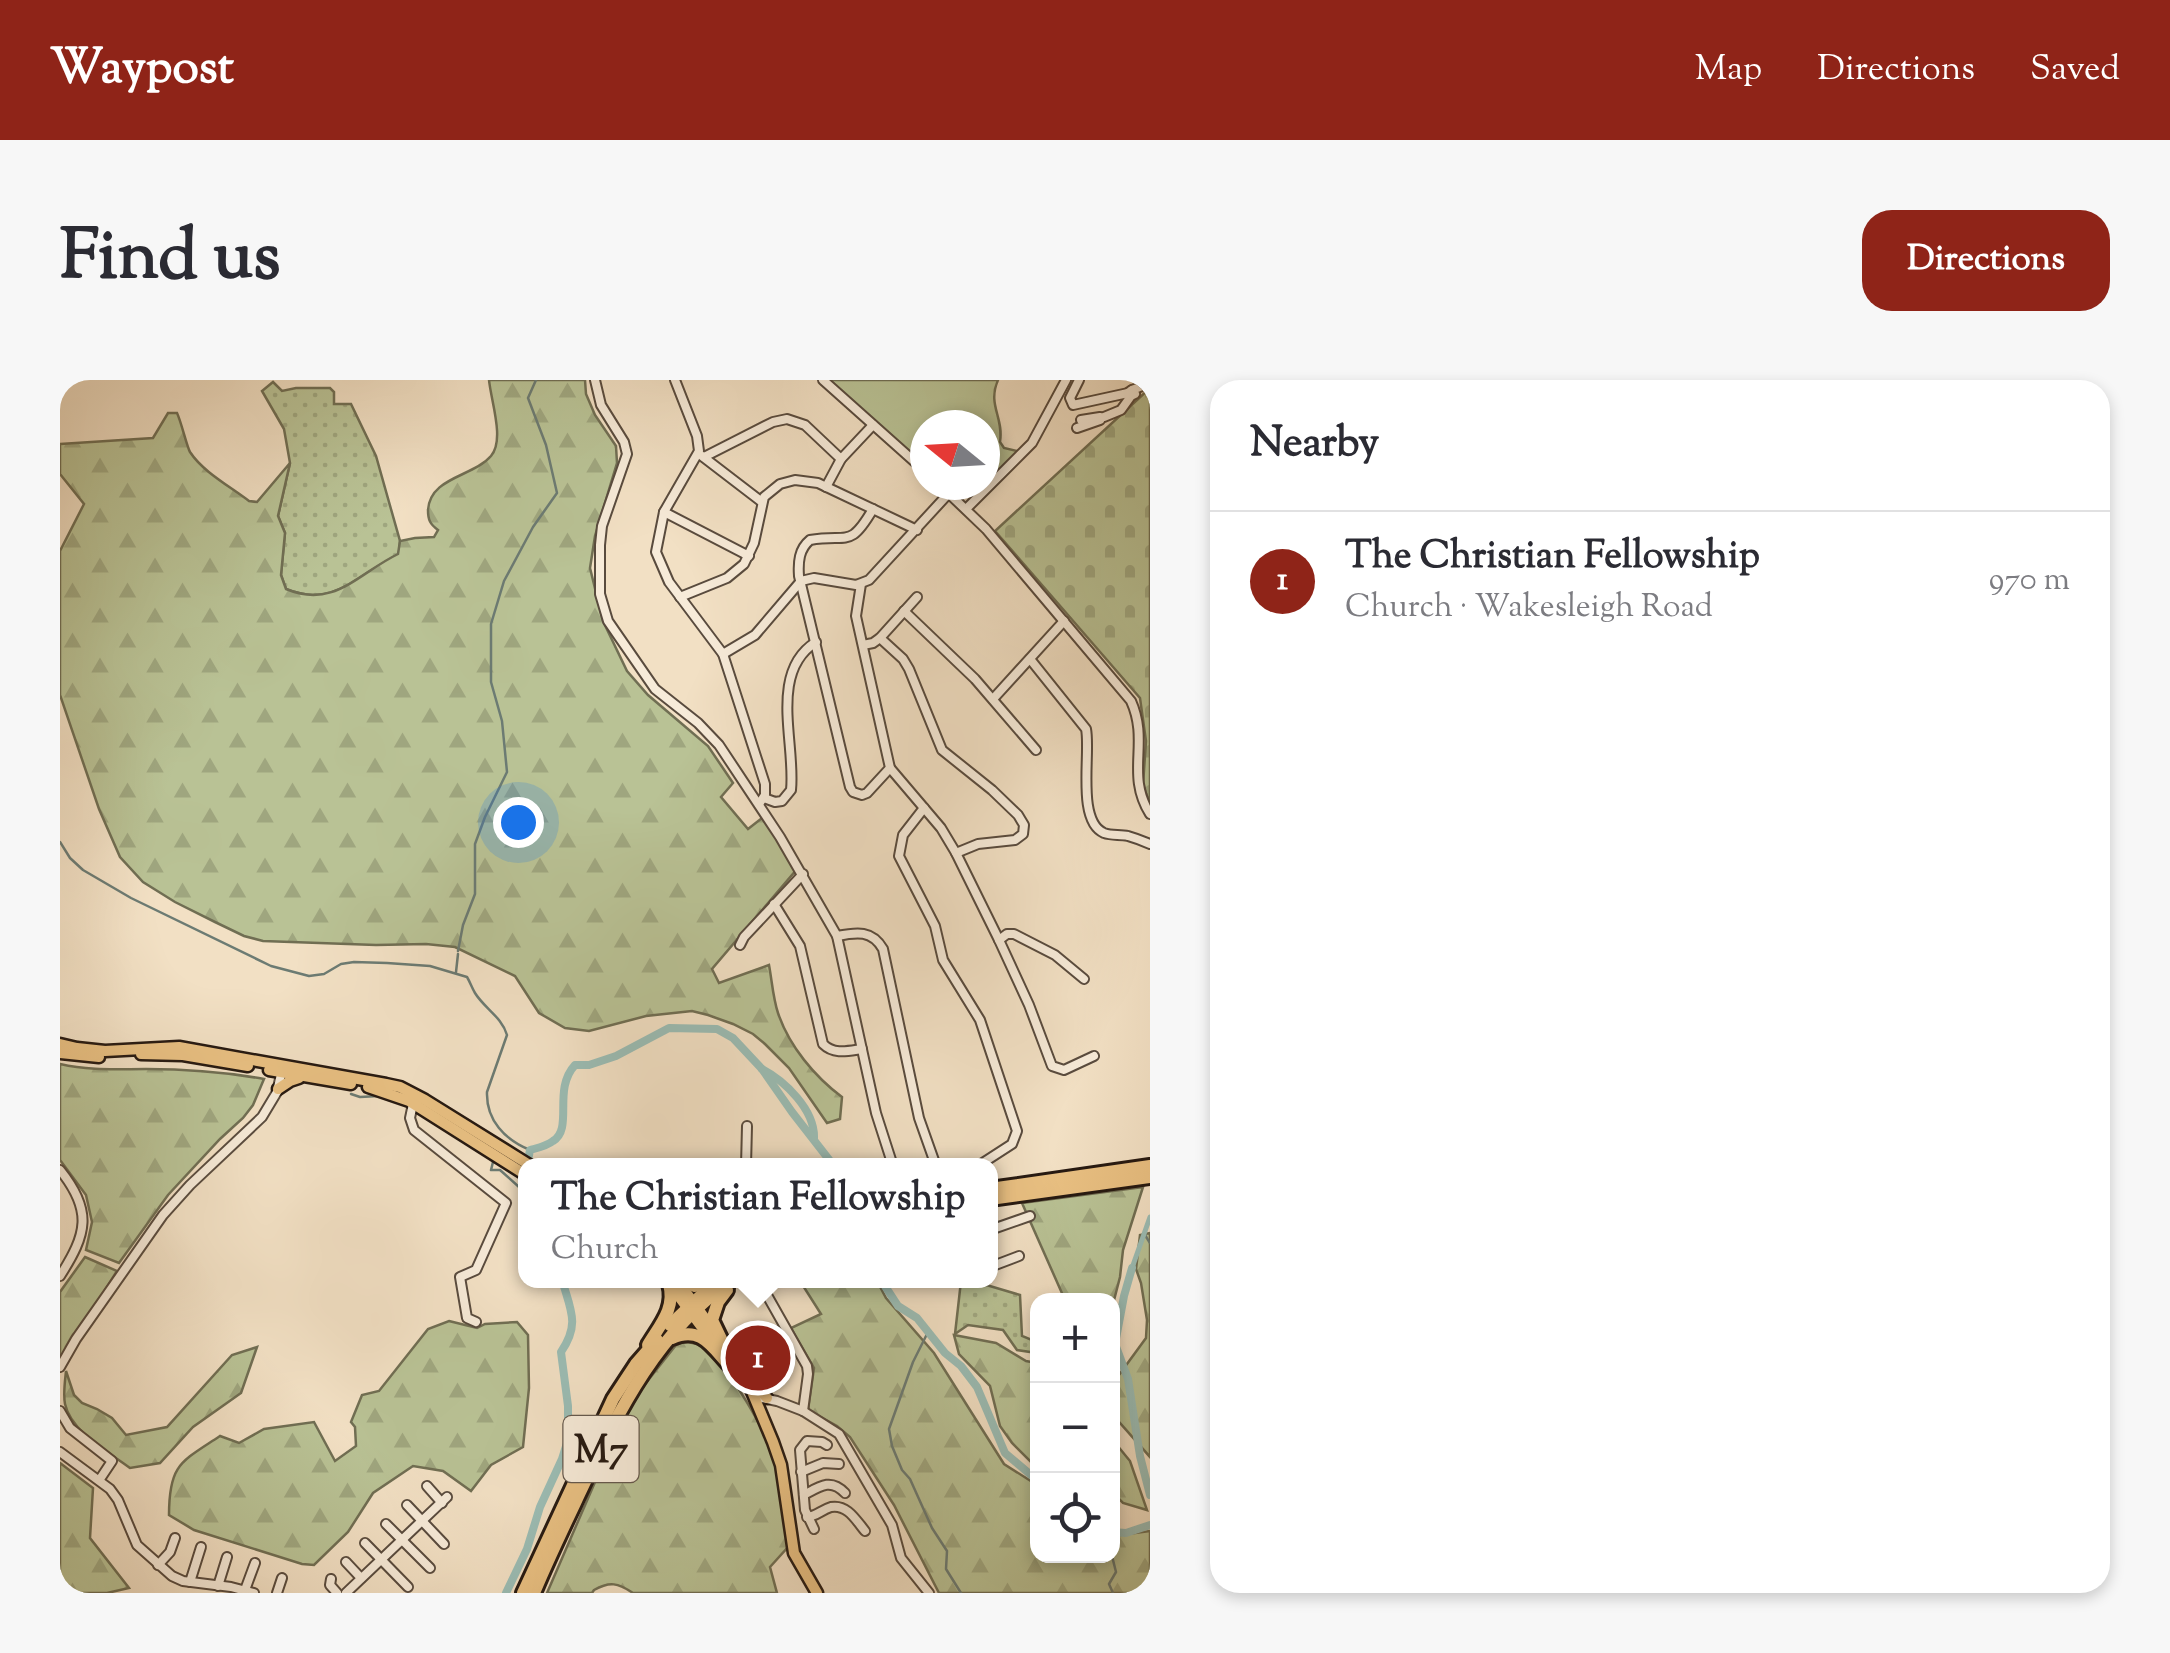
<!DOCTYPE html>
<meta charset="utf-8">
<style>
:root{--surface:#fff;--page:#f7f7f7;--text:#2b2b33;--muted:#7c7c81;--line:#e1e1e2;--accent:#8f2418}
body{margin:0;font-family:"Sorts Mill Goudy",serif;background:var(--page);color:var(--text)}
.controls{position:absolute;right:30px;bottom:30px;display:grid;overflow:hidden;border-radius:20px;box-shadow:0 5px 15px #0003}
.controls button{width:90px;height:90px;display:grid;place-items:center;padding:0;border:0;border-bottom:2px solid var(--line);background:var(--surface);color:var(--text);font:50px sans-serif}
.compass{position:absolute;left:850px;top:30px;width:90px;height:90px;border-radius:50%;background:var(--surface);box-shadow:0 5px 15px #0003;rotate:288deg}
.you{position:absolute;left:458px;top:442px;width:35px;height:35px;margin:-25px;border:8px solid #fff;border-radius:50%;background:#1a73e8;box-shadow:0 0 0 15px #1a73e833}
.badge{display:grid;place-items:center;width:65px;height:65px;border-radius:50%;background:var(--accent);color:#fff;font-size:32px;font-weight:700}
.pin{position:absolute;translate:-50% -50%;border:5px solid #fff;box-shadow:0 2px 10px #0006}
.popup{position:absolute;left:458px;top:778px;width:480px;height:130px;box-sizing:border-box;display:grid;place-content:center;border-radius:20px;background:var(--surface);filter:drop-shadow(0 2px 8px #0005);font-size:32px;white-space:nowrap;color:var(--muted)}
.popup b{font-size:38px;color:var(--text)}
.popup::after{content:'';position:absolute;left:50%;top:100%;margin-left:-20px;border:20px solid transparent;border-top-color:var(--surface)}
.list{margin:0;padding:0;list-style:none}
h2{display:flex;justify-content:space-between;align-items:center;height:130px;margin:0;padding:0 40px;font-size:42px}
h2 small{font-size:32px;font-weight:400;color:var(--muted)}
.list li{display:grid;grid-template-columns:65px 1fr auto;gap:30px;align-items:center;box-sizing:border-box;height:140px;padding:0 40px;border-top:2px solid var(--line)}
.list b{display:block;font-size:38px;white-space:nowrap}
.list p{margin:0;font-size:32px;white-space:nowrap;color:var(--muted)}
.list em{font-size:32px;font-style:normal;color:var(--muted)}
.icon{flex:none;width:55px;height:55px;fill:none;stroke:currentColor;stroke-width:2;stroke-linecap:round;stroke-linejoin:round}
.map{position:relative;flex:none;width:1090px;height:1213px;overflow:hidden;border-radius:30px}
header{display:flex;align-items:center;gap:60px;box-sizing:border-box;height:140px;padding:0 50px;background:var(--accent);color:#fff}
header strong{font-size:48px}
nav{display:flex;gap:55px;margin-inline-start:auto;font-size:35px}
.intro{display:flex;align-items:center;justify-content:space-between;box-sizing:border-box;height:240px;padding:0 60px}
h1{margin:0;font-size:70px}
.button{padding:25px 45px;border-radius:30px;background:var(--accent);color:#fff;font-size:35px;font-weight:700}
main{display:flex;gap:60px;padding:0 60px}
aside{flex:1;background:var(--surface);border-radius:30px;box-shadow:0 5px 15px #0003}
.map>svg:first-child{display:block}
.grass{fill:url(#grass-dots);stroke:#706e53;stroke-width:2.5}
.forest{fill:url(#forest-firs);stroke:#706e53;stroke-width:2.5}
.cemetery{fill:url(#cemetery-stones);stroke:#706e53;stroke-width:2.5}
.park{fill:#b9c295;stroke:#706e53;stroke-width:2.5}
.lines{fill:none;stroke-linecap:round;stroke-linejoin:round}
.stream{stroke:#6c7b73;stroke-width:2.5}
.canal{stroke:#9bbdb5;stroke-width:5}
.river{stroke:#9bbdb5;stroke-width:8}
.minor-casing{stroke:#594b3e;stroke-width:12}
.major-casing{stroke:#261911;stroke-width:15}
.highway-casing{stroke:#261911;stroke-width:18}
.minor{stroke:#f7ebd9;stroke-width:8}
.major{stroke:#e9c082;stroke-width:10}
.highway{stroke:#e9c082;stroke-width:12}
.labels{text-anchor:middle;stroke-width:8;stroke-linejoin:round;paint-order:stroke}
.shield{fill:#f7ebd9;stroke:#65584d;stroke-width:2.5}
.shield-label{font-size:38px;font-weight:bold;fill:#261911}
</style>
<header>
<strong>Waypost</strong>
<nav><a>Map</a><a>Directions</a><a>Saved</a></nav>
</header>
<div class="intro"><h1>Find us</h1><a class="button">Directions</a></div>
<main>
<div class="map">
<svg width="1090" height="1213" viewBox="0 0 1090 1213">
<defs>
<pattern id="grass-dots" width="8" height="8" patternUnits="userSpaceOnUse" patternTransform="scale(2.5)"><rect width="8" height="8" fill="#b9c295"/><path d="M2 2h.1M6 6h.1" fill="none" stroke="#9fa67f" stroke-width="1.8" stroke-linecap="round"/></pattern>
<pattern id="forest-firs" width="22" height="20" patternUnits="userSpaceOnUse" patternTransform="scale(2.5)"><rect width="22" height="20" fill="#b9c295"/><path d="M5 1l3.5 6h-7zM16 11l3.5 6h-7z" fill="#9fa67f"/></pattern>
<pattern id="cemetery-stones" width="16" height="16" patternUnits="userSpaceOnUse" patternTransform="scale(2.5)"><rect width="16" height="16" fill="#b9c295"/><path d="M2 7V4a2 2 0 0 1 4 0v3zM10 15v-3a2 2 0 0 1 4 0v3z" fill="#9fa67f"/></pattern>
</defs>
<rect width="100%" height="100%" fill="#f2e0c4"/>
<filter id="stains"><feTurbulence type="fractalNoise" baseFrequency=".002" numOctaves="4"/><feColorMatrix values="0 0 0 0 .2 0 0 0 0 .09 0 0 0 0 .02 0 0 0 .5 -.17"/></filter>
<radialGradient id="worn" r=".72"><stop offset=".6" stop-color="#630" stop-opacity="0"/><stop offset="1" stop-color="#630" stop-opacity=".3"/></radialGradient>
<!-- grass -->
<g class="grass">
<path d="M213 2 222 11 236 8H270L274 12V24H291L316 76 340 161 339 174C298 194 274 229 226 209L221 195 225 153 218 136 230 83 224 49 202 11Z"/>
<polygon points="901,901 913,901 960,915 962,956 977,962 977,973 957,970 943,950 908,945 895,954"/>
</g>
<!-- forest -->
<g class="forest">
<path d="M429 0H525L526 14 535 35 556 66 557 83 535 156 530 188 543 241 567 291 588 315 648 366 673 403 661 417 688 449 702 438 710 444 737 489 652 589 659 603 709 585C712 601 713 618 718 633 729 666 755 697 782 717L780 739 767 743 729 688 705 664 693 654 673 644 648 635 632 631 586 636 529 651 505 648 479 633 455 596 395 567 366 564 316 565 203 561 184 556 155 542 115 522 83 502 60 477 39 429 0 315V171L24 124 0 94V64L93 58 108 33H117C121 41 127 67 130 72 143 92 171 107 189 121L197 122 230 83 218 136 225 153 221 195 226 209C274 229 297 194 338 174L340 161 355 158 374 157 378 150C370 144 368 140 368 130 370 97 413 97 431 76 445 60 431 21 429 0Z"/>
<path d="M0 684C29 691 57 689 86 689 126 689 165 692 204 699L193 725 183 738 160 759 108 815 59 883 26 870 32 842 26 815 0 780Z"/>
<polygon points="1083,807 1063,870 1060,897 1053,924 1052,921 1005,920 962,823"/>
<polygon points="1090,853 1090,1077 1053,1035 1053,1013 1056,999 1086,958 1087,940 1081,903 1076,889 1080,855"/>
<polygon points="25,877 57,891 0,982 0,912"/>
<polygon points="740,901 817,901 826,918 874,973 944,1084 977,1105 978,1176 1052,1176 1053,1156 1090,1151 1090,1213 879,1213 834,1125 790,1057 777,1046 748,1030 754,988 731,948 761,934"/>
<path d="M389 941 417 948 425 944 457 942 468 955 469 1008 463 1067 431 1085 411 1111 383 1091 353 1086 313 1113 288 1152 254 1185 242 1184 134 1150 109 1135C109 1084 121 1082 160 1056L179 1063 204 1049 254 1042 275 1081 296 1066 295 1047 291 1042 302 1015 319 1011 368 949Z"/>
<polygon points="894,955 936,963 966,981 977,983 977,1088 952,1063 940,1046 930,1006 899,974"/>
<path d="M623 962C631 962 639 963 645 969 671 990 706 1050 715 1082 723 1109 725 1139 728 1167L710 1187 717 1213H573C558 1203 550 1201 534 1210L532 1213H487L558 1049 582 1008 616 965Z"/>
<path d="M197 967 181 1013 133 1047 100 1083 70 1088C49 1072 11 1052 5 1024 3 1014 5 1001 6 991L14 1015 22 1023 37 1029 52 1038 66 1055 107 1047 172 975Z"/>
<polygon points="1052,1059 1070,1081 1087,1130 1063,1123 1053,1113"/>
<polygon points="0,1083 33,1108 30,1158 69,1208 47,1213 0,1213"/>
</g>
<!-- cemetery -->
<polygon class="cemetery" points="1090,8 1090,424 1083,405 1086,361 1080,318 935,151"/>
<!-- park -->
<path class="park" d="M767 0H938C927 25 944 37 940 62L944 68 961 72 920 110 901 116 890 105H925V45H865V89Z"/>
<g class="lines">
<!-- stream -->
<g class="stream">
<path d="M0 462 10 478 23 490 71 518 211 586 249 596 264 594 281 584 294 582 327 583 370 586 407 597C410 602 412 608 415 613 424 628 442 637 447 655L427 712C426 740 445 760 470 770"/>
<polyline points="398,571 403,545 415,514 415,464 425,437 447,392 442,341 431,302 431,244 444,201 473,147 497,113 486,65 468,18 476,0"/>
<polyline points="396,592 398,574"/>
<polyline points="291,714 300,717 319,716"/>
<polyline points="434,778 431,790 440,790 459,807 466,805"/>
<polyline points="1085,855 1090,863"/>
<polyline points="868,952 853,982 829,1049 832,1066 842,1090 850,1099 872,1148 887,1171 886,1189 901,1213"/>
<polyline points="1052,1176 1056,1192 1049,1204 1053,1213"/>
</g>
<!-- canal -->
<polyline class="canal" points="1072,888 1090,837"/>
<!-- river -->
<g class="river">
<path d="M702 689C725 701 755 730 754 758"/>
<path d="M467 786 470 770C477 768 487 766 493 761 514 748 492 710 515 685H529L556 676 609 648 657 649 673 658 702 689 732 732 774 786"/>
<polyline points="1072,888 1064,916 1055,964 1068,999 1080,1076 1090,1115"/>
<polyline points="821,900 838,926 857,938 885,973 901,986 917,1007 945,1073 978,1101"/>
<polyline points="1052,1152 1066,1153 1090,1145"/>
<path d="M446 1213 467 1169 480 1127 502 1079 508 1060V1026L501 972C520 944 511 931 502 900"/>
</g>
<!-- minor casing -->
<g class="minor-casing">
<g id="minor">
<polyline points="535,0 541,25 564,62 567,74 542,146 540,165 540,214 548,241 595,309 638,343 659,365 720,457 777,556 816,733 833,786"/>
<polyline points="615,0 637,56 639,71 604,132 596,172 609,202 663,274 705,404 705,415 699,424"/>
<polyline points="763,0 865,91"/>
<polyline points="1019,0 1010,18 1013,25 1068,13"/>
<polyline points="1072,10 1090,3"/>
<polyline points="1044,37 1061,30 1071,16 1069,12 1072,10 1075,14 1071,16"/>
<polyline points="1021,40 1040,37"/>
<polyline points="1017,48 1040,40"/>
<polyline points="642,76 702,122"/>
<polyline points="644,77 713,42 727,39 745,45 781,79"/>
<path d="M880 105 926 149 1071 321C1090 363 1065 394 1090 434"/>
<polyline points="766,107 781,79 813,45"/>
<polyline points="906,129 972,63 1006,0"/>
<polyline points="604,132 689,176"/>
<path d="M801 204 796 236 830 388 807 413 802 415 793 412 790 407 739 196C738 182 739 169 750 160 788 153 789 170 813 129"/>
<polyline points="620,217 667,198 684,184 694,163 704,117 720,104 735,100 758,103 857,150"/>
<polyline points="844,231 915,299 976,370"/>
<polyline points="820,258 843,279 849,289 882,370 932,410 958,435 964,445 963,454 955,460 918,464 896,473"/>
<polyline points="803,265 813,263 820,258 857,217"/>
<polyline points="663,274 695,255 741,201 754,198 796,205 809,200 889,113"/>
<path d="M970 279 1026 349C1031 372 1016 441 1044 453 1052 456 1060 454 1068 456 1075 458 1083 461 1090 464"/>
<polyline points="933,319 1004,241"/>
<polyline points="830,388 881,448 896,473 939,560 969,625 992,686 1004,690 1034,676"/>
<path d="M704 418 715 422 722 421 731 410C736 364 708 292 756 262"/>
<polyline points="864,428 843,455 839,476 875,546 883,580 920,640 957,751 952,764 918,786"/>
<path d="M714 524 740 566 763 664C774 675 788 671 802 669"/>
<path d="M777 556C797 552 812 550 823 569L859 738 876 786"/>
<polyline points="939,560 947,554 954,554 995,575 1024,599"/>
<polyline points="680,565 684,557 743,494"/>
<polyline points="354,719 350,738 354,750 446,823 416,890 400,897 407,938 416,942"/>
<polyline points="686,786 687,746"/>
<path d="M0 790C33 831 27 854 0 896"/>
<polyline points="930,850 970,836"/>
<polyline points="930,887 959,876"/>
<polyline points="699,901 747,986 748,994 743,1031"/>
<polyline points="0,987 16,959 103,835 130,805 202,737 217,712 222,690"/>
<polyline points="702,1018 717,1021 743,1031 779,1054 832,1145 841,1178 869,1213"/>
<polyline points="0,1031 10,1048 52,1081 40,1099"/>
<polyline points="0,1072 50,1109 58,1120 77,1165 112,1196 123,1201 171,1207 194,1213"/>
<polyline points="741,1092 763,1083 779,1084"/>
<polyline points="367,1106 382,1123"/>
<path d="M744 1115C760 1106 771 1098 785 1113"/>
<polyline points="347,1125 384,1164"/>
<path d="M747 1137C757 1136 761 1130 771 1127 787 1124 796 1140 805 1151"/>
<polyline points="326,1144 370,1188"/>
<polyline points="754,1149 745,1130 740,1070 747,1061 762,1062 767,1065"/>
<polyline points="305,1163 348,1207"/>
<polyline points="286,1182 301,1198"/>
<polyline points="98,1185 110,1172 115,1158"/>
<polyline points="271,1199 270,1205 277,1213"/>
<polyline points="130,1202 141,1167"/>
<polyline points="158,1206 167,1177"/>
<polyline points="185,1210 195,1183"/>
<polyline points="217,1213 222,1198"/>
<polyline points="286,1213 387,1117"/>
</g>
</g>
<!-- major casing -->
<g class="major-casing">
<g id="major">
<polyline points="0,664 17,668 45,671 119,667 326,704 340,707 365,720 471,786"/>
<polyline points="0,673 39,677"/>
<polyline points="81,674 123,675 188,686"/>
<polyline points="209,690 291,704"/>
<polyline points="308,707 349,721 466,795"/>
<polyline points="218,709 230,701 239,698"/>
<polyline points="617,900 652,948"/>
<polyline points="611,906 655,965"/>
<polyline points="661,962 688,1002 713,1062 721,1085 734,1173 757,1213"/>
<polyline points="693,1004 707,1018"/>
</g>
</g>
<!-- highway casing -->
<g class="highway-casing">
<g id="highway">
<polyline points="930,809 1090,786"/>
<polyline points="930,819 1090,797"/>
<polyline points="622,900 635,906 652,902"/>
<polyline points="610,945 653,904"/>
<path d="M612 958C641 945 652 967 670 986"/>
<path d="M588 965C600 945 616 928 609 904"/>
<polyline points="664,965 652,940 658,922 667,910"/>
<polyline points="463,1213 553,1019 576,984 597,960"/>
<path d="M474 1213C489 1177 506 1142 523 1106 560 1028 598 951 672 900"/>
</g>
</g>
<!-- minor -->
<use href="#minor" class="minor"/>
<!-- major -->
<use href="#major" class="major"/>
<!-- highway -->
<use href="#highway" class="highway"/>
</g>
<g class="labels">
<!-- shield labels -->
<rect class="shield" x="503.5" y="1036" width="75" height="66" rx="8"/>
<g class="shield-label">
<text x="541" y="1082">M7</text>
</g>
</g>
<rect width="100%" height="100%" filter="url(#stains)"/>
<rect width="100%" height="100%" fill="url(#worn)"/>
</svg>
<div class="controls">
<button>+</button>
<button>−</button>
<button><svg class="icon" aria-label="locate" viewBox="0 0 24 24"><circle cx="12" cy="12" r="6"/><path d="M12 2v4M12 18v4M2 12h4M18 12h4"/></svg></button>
</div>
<svg class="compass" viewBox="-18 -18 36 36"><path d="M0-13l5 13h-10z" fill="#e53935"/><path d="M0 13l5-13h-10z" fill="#7c7c81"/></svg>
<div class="you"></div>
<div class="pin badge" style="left:698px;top:978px">1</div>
<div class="popup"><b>The Christian Fellowship</b>Church</div>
</div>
<aside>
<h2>Nearby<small></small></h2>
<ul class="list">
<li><span class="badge">1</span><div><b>The Christian Fellowship</b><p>Church · Wakesleigh Road</p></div><em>970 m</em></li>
</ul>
</aside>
</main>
